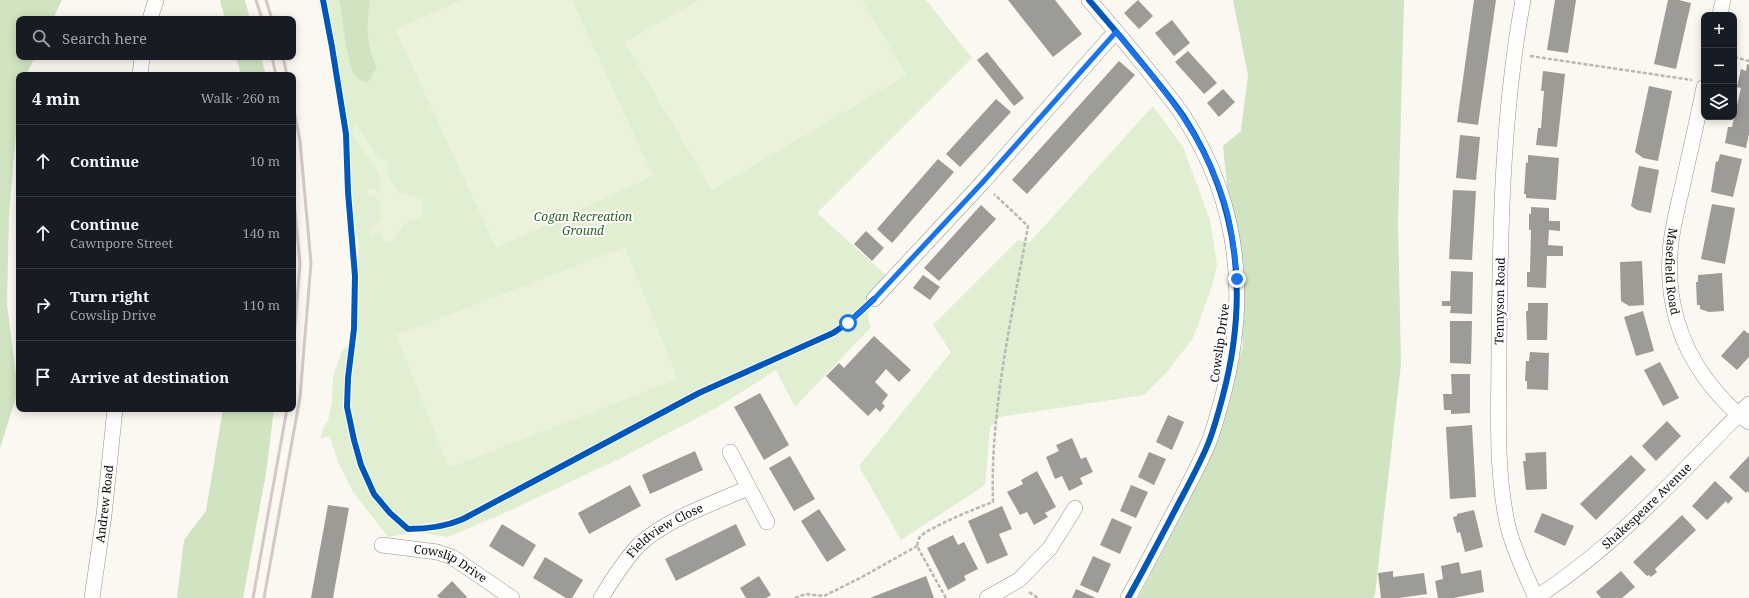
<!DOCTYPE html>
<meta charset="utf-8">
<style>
:root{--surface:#171b24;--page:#20242c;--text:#f1f3f6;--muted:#9ea1a6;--line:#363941}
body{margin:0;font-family:"Noto Serif",serif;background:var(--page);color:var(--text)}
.controls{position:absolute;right:12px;top:12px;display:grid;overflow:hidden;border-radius:8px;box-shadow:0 2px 10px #0003}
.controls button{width:36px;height:36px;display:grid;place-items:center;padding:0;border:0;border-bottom:1px solid var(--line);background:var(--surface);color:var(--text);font:20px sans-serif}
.stop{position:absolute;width:12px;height:12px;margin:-9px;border:3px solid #1a73e8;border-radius:50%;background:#fff}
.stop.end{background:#1a73e8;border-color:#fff;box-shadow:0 1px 4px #0008}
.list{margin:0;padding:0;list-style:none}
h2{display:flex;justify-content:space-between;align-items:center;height:52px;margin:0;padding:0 16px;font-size:17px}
h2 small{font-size:13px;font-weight:400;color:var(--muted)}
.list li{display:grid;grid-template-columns:26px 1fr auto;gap:12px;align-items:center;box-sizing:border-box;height:72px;padding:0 16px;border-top:1px solid var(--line)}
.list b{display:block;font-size:15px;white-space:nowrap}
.list p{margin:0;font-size:13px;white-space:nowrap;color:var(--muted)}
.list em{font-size:13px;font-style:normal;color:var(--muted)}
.icon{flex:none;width:22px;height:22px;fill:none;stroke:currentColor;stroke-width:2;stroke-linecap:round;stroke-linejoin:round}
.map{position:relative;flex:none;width:1749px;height:598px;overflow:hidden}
.search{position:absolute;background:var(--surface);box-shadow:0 2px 10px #0003;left:16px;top:16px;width:280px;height:44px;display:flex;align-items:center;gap:10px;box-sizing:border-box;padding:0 14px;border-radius:8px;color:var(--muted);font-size:15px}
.panel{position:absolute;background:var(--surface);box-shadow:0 2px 10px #0003;left:16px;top:72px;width:280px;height:340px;border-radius:8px}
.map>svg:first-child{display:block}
.green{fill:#e0eed2}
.forest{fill:#d0e4c1}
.pitch{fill:#eaf2db}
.building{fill:#9c9b96}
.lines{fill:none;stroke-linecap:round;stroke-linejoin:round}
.street-casing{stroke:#93928f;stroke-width:16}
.path{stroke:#b7b7b5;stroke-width:2.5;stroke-dasharray:4 2;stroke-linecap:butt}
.street{stroke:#fefefd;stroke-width:15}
.rail{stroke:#d5c7c5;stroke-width:3}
.cycleway-casing{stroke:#fff;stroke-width:8}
.cycleway{stroke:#0057b8;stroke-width:6}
.route{stroke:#1a73e8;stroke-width:5}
.labels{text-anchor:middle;stroke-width:4;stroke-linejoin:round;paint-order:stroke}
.park-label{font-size:12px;font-style:italic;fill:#285e22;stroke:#fff}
.street-label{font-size:12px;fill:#0c0c0c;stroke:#fff}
</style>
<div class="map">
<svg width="1749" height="598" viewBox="0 0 1749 598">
<rect width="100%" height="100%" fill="#faf8f0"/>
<!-- green -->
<g class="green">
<path d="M318 0H926L972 58 817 213 887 276C875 290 862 307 871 327L795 407 776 370 718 407 623 457 511 510 448 537 416 532 388 537 353 492 340 466 329 436 320 439 323 428 328 421 332 401 333 376 342 352 354 337 358 316 357 297 352 275 358 265 359 240 350 227 345 200 344 180 346 155 344 132 337 103V79Z"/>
<polygon points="1153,106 1183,147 1210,220 1217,265 1211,289 1193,338 1167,372 1144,395 1000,417 990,427 985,485 901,540 859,466 951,352 933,325 1018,240 1030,242"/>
</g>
<!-- forest -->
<g class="forest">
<polygon points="0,0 62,0 53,19 19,19 19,57 35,57 26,75 19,75 19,97 9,214 7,305 18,391 0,448"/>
<polygon points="220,0 245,0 250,19 225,19"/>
<path d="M339 0H370C366 22 366 47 377 67L368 82C365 81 361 81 359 79 345 69 344 18 339 0Z"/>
<polygon points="1233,0 1404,0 1398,223 1401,364 1375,595 1373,598 1138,598 1180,518 1212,452 1243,345 1223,146 1241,131 1248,75"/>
<polygon points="236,57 261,57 266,75 241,75"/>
<polygon points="223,409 274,409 266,473 243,598 177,598 184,540 206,511"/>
</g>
<!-- pitch -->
<g class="pitch">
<polygon points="462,0 572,0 653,176 496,248 395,29"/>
<polygon points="699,0 862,0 907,75 712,190 624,42"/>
<path d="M355 123 379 159H388V176L399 192 423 200V216L405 223 392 244 383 241 382 232 371 236 367 230C384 222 381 216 379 199L367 195 369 188 380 191 379 173 351 132Z"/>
<polygon points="625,247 678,379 449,468 396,335"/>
</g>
<!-- building -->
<g class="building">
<polygon points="1008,0 1055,0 1082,34 1053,57"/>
<polygon points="1138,0 1153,16 1139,29 1124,13"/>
<polygon points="1474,0 1496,0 1478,125 1457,122"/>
<polygon points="1555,0 1576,0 1568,53 1547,50"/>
<polygon points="1668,0 1679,0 1691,3 1676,69 1654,64"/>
<polygon points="1172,20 1190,43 1174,56 1155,33"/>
<polygon points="1188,51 1217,83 1204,94 1175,62"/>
<polygon points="987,52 1024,98 1014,106 977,60"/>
<polygon points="1119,61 1135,75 1027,194 1012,180"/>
<polygon points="1747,64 1749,65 1749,134 1746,148 1725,143 1728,127 1732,127 1741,88 1737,87 1741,69 1746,71"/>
<polygon points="1543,71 1565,74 1557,147 1536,145 1538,128 1541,128 1544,91 1541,91"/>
<polygon points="1649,86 1672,91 1658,161 1643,158 1635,152"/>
<polygon points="1223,89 1235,102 1219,117 1207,103"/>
<polygon points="996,99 1011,112 960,167 946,154"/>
<polygon points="1460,135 1480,137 1476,180 1456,178"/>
<polygon points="1720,154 1742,159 1733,197 1711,192 1716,161 1718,162"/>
<polygon points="1528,155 1559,158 1556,200 1526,198 1526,194 1524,194 1526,162 1528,163"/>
<polygon points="938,159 954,172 892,243 877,229"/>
<polygon points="1639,166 1659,170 1651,213 1637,210 1631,206"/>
<polygon points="1453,190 1476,191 1472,260 1449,259"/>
<polygon points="1712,204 1735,208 1725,264 1701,259"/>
<polygon points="981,205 996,219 939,281 924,268"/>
<polygon points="1531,207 1549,208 1549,221 1560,221 1560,231 1549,230 1548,245 1563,246 1563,256 1547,256 1546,288 1527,287 1527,272 1530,272 1531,230 1529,230 1529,214 1531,214"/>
<polygon points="866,231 884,248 872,261 854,244"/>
<polygon points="1642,261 1644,305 1629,306 1621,301 1620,262"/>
<polygon points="1451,271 1473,272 1472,314 1450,313 1451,306 1442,306 1442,301 1450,301"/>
<polygon points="1722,273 1724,311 1709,312 1700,309 1700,305 1697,305 1696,282 1698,282 1698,275"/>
<polygon points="923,275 940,287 930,300 913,288"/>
<polygon points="1528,303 1548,303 1547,340 1527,340 1526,311 1528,311"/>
<polygon points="1643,311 1654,351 1636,356 1624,317"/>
<polygon points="1450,321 1472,321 1471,364 1450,363"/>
<polygon points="1744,330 1749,334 1749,357 1737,370 1721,356"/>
<polygon points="874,336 911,370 899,382 886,369 875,382 888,395 882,403 885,406 880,412 876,408 868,416 826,376 839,363 844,368"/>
<polygon points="1530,352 1549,353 1548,390 1527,389 1527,381 1525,381 1526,361 1529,361"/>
<polygon points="1660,362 1679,398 1663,406 1644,370"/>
<polygon points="1451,374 1470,374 1470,413 1451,414 1451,410 1444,410 1443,394 1452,394"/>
<polygon points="760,393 789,445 764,460 734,407"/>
<polygon points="1168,415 1184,422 1172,450 1156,442"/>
<polygon points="1667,421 1681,436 1656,461 1642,446"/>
<polygon points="1472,425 1476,497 1450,499 1446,427"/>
<polygon points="1072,438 1081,459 1086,457 1093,472 1080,478 1083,484 1069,491 1062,476 1055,479 1046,457 1059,451 1056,445"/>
<polygon points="695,451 703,470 650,494 642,475"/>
<polygon points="1149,452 1166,459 1154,485 1138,477"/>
<polygon points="1546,452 1547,489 1526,490 1523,461 1526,461 1525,453"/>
<polygon points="1631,455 1646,470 1596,520 1580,504"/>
<polygon points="790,456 815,499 794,511 769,468"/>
<polygon points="1749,456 1749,493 1747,491 1746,493 1729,477"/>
<polygon points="1037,471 1056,507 1045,513 1048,517 1034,525 1027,512 1020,515 1007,492 1023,484 1021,480"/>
<polygon points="1715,481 1733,498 1728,504 1726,501 1707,520 1692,506"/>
<polygon points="630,485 641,506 589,534 578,513"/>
<polygon points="1131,485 1148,492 1136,518 1120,511"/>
<polygon points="328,505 349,508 333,598 311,598"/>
<polygon points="1002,506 1012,529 999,534 1008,555 987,564 968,521"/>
<polygon points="819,509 846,550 827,562 801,521"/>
<polygon points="1474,510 1483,547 1465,552 1460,532 1457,533 1453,517 1457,516 1457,514"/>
<polygon points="1542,513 1574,526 1565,546 1534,532"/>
<polygon points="1682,515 1696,530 1655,569 1657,572 1651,577 1649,575 1647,576 1633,562"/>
<polygon points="1112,518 1132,527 1120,554 1100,545"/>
<polygon points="502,524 536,545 523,567 489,546"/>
<polygon points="736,524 746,545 676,581 665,559"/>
<polygon points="953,535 958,545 964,542 978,569 964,576 966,580 948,590 927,548"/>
<polygon points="1093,556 1111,564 1098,593 1080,585"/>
<polygon points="545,557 583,580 572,598 566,598 533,578"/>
<polygon points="1459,562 1461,574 1481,570 1484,592 1453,598 1438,598 1435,581 1443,579 1441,566"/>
<polygon points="1393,571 1393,577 1424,573 1427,594 1399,598 1381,598 1378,573"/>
<polygon points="1621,571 1635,587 1622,598 1601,598 1596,592"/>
<polygon points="759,576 771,595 766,598 746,598 740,588"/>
<polygon points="926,576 934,598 870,598"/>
<polygon points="452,581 467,597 466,598 440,598 437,596"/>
<polygon points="1076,589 1096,598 1072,598"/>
</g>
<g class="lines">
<!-- street casing -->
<g class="street-casing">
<g id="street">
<path d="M1089 0C1110 24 1131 49 1151 74 1162 88 1174 102 1184 117 1240 204 1249 300 1222 399 1218 414 1214 429 1208 444 1201 461 1192 478 1183 495 1165 529 1147 564 1128 598"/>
<path d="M1523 0C1502 114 1500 232 1499 348 1499 408 1495 469 1508 527 1514 551 1526 575 1536 598"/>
<polyline points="1720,15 1723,0"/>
<polyline points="150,19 156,0"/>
<polyline points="140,75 142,57"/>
<path id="s1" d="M1704 87C1698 117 1691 148 1684 179 1679 203 1671 229 1670 254 1667 299 1679 343 1706 379 1718 395 1732 411 1749 422"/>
<polyline points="874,299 982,183 1116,31"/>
<polyline points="730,452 767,522"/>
<path id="s2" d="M382 545 437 552 452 557 512 598"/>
<path id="s3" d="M92 598 104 515 115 409"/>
<path id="s4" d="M601 598C612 580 624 561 638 546 664 520 714 503 748 488"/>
<polyline points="987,598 1019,580 1050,548 1075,508"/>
<path id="s5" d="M1535 598C1617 546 1681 472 1749 404"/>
</g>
</g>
<!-- path -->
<g class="path">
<polyline points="1530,56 1692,80"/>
<polyline points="1734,57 1749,61"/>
<polyline points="418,529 422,534"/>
<polyline points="1029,592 1038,598"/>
<polyline points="795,598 806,594 824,596 862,577 917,546"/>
<path d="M946 598 917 546C918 543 918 539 920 537 925 529 981 506 993 502 990 409 1012 317 1028 226L994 194"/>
</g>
<!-- street -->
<use href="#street" class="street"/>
<!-- rail -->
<g class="rail">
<polyline points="256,0 262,19"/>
<polyline points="266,0 272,19"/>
<polyline points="272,57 276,75"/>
<polyline points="283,57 287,75"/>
<polyline points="293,189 300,264 293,350"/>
<polyline points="253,598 287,409"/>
<polyline points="264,598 300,397 311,263 300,141 293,105"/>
</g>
<!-- cycleway casing -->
<g class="cycleway-casing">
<g id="cycleway">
<path d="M323 0 332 47 346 134 348 192 355 276 354 329 348 378 347 407 354 440 361 465 374 494 390 513 408 529C428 529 445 527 463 519L699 393 833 333 848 323 874 299"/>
<path d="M1089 0C1110 24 1131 49 1151 74 1162 88 1174 102 1184 117 1240 204 1249 300 1222 399 1218 414 1214 429 1208 444 1201 461 1192 478 1183 495 1165 529 1147 564 1128 598"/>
</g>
</g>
<!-- cycleway -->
<use href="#cycleway" class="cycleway"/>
</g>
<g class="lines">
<!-- route -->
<path class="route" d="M848 323 874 299 982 183 1116 32C1162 87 1203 133 1225 204 1232 228 1235 254 1237 279"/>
</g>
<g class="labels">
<!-- park labels -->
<g class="park-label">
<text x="583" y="221">Cogan Recreation<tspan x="583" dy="14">Ground</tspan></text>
</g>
<!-- street labels -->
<g class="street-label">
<text dy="4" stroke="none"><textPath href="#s1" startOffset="188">Masefield Road</textPath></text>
<text transform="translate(1500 301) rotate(-89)" y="4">Tennyson Road</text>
<text transform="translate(1220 343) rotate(-82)" y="4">Cowslip Drive</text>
<text dy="4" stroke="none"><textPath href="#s3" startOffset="95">Andrew Road</textPath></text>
<text dy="4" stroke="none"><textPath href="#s5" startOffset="145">Shakespeare Avenue</textPath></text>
<text dy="4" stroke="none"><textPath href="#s4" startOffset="95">Fieldview Close</textPath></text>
<text dy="4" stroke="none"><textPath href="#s2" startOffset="72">Cowslip Drive</textPath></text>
</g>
</g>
</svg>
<div class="controls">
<button>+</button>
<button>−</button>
<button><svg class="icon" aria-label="layers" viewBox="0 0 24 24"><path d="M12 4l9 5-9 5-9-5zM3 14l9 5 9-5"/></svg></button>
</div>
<div class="stop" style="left:848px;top:323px"></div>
<div class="stop end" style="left:1237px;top:279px"></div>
<div class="search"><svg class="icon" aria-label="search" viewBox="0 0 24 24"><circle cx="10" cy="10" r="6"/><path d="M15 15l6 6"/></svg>Search here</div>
<section class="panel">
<h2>4 min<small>Walk · 260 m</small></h2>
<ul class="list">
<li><svg class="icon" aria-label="ahead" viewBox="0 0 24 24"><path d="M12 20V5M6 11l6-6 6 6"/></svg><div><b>Continue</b></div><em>10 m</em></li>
<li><svg class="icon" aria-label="ahead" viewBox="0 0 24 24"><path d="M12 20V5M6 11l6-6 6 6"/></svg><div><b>Continue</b><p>Cawnpore Street</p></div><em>140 m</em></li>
<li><svg class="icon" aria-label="right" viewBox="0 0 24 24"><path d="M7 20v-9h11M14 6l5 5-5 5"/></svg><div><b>Turn right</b><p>Cowslip Drive</p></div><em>110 m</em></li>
<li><svg class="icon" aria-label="arrive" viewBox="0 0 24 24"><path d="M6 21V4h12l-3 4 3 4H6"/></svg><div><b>Arrive at destination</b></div></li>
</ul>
</section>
</div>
